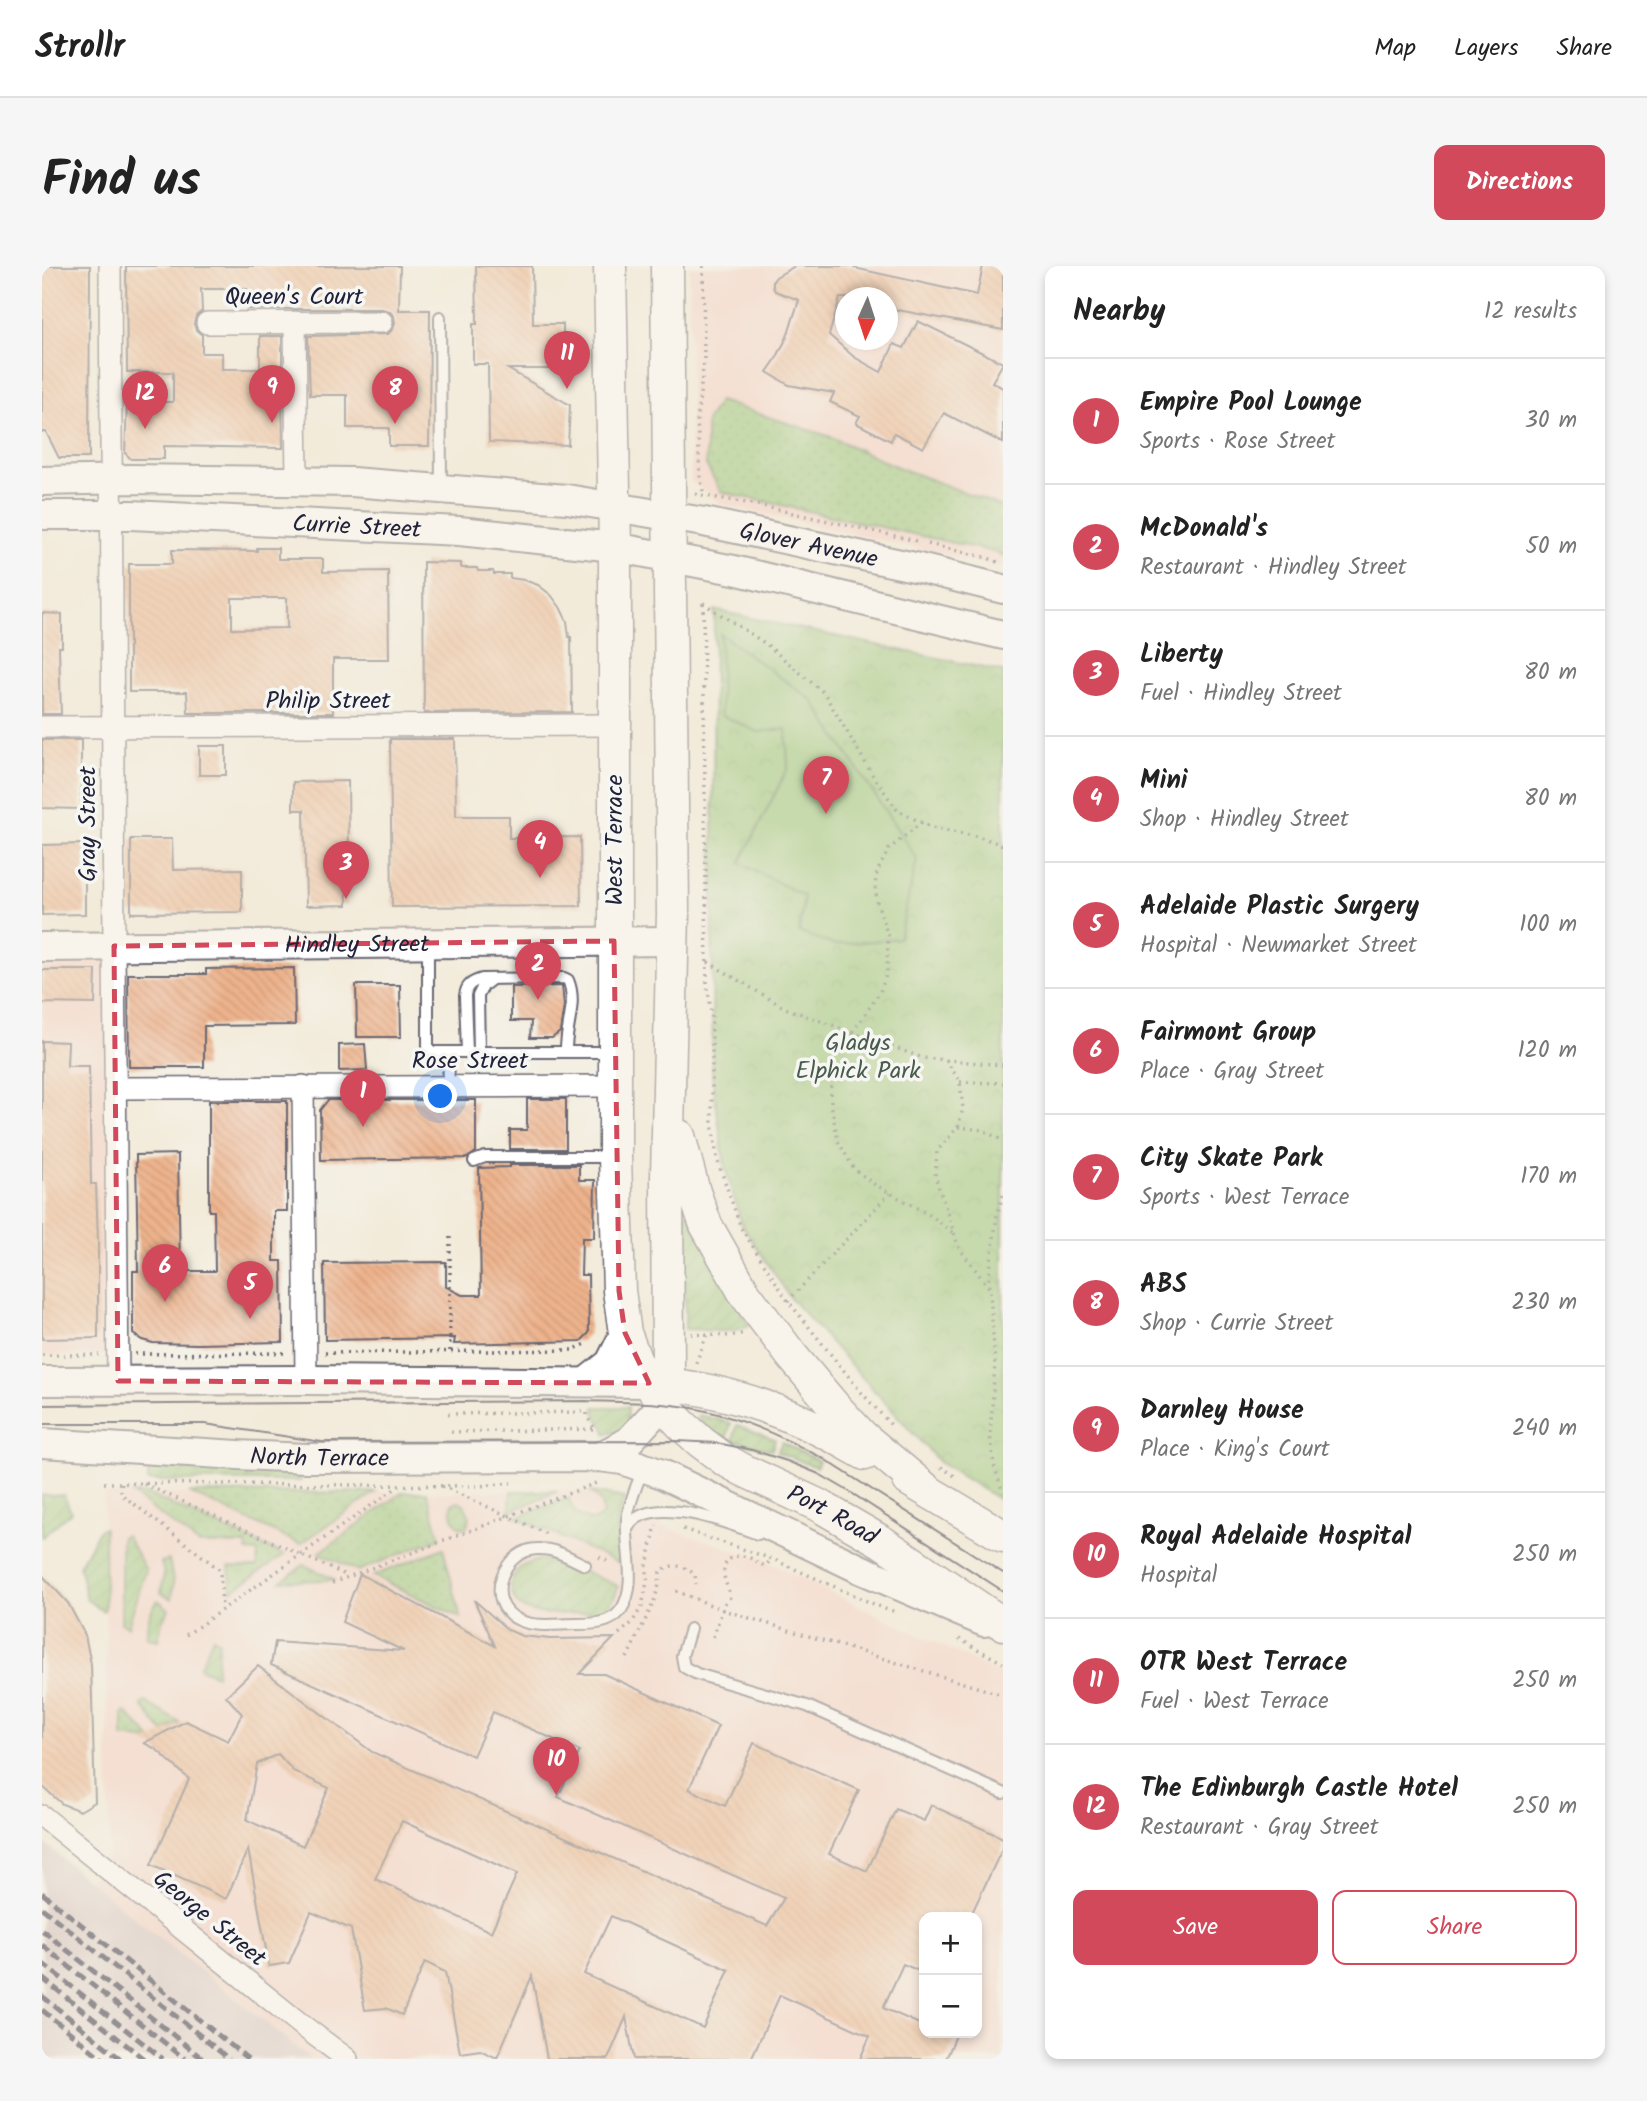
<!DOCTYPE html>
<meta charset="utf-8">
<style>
:root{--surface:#fff;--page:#f6f6f6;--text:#222;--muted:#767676;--line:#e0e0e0;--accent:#d1495b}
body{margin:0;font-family:Kalam,sans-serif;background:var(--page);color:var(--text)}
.controls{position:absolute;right:21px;bottom:21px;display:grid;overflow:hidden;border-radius:14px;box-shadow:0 4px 10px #0003}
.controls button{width:63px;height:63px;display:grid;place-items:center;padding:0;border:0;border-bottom:2px solid var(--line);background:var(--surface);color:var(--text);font:35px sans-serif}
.compass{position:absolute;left:793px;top:21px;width:63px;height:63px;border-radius:50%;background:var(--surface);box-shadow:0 4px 10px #0003;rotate:183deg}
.you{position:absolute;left:399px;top:831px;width:24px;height:24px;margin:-18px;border:5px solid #fff;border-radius:50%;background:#1a73e8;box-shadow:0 0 0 10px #1a73e833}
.badge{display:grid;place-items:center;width:46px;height:46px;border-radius:50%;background:var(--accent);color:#fff;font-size:23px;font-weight:700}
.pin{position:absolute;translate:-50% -58px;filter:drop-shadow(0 2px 4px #0008)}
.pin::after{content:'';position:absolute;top:37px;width:24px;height:21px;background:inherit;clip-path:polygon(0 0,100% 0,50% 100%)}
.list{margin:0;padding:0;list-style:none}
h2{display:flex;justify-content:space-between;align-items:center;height:91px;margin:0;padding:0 28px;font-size:30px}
h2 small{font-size:23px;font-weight:400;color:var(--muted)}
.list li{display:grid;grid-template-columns:46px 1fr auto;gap:21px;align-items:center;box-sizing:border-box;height:126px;padding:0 28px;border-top:2px solid var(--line)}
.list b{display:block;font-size:26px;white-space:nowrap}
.list p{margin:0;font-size:23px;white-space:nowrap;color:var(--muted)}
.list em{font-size:23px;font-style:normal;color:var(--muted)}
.actions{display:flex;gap:14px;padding:21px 28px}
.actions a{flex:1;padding:16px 0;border:2px solid var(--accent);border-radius:14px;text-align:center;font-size:24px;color:var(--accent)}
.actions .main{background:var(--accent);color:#fff}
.map{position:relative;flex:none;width:961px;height:1793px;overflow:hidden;border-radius:14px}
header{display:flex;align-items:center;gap:42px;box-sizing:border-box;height:98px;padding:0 35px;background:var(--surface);border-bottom:2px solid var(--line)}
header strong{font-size:33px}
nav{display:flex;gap:38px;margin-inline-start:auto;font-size:24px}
.intro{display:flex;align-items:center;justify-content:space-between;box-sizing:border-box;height:168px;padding:0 42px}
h1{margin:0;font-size:49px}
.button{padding:18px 32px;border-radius:14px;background:var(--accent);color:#fff;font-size:24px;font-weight:700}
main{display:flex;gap:42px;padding:0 42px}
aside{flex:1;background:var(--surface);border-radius:14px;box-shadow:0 4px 10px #0003}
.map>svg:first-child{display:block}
.built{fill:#f7d1c8;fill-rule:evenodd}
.railway{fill:#d2bfc0}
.grass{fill:url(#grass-dots);stroke:#5a7458;stroke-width:2}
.park{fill:url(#park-crowns);stroke:#5a7458;stroke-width:2}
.garden{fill:url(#garden-furrows);stroke:#5a7458;stroke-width:2}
.pitch{fill:#93c575;stroke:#5a7458;stroke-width:2}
.building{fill:url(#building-back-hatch);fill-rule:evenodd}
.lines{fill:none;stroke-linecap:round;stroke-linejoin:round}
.lane-casing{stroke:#6b6873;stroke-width:14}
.street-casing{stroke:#6b6873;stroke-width:24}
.secondary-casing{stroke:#6b6873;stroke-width:32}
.primary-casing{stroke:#6b6873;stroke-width:35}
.path{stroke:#6b6873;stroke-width:3.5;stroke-dasharray:2 5;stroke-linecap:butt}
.lane{stroke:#fff;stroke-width:10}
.street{stroke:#fff;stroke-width:21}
.secondary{stroke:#fff;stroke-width:28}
.primary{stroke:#fff;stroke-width:32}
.tram{stroke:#22223b;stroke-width:2}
.rail{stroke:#22223b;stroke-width:5;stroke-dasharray:10 5;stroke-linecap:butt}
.marked{fill:none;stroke:#d1495b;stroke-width:5;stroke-dasharray:14 9;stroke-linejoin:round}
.labels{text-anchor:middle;stroke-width:7;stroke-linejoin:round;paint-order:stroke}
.street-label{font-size:24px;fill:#22223b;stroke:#f6f6f2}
.park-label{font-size:24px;fill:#4a5b4f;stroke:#f6f6f2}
</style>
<header>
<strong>Strollr</strong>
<nav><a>Map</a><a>Layers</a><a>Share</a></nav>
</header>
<div class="intro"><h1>Find us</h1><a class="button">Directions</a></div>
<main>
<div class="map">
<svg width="961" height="1793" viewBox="0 0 961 1793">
<defs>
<pattern id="grass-dots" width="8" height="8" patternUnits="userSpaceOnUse" patternTransform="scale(1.75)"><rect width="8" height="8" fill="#93c575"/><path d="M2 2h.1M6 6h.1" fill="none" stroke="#7ea966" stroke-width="1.8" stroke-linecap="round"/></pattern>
<pattern id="park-crowns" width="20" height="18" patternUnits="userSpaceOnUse" patternTransform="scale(1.75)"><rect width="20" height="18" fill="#93c575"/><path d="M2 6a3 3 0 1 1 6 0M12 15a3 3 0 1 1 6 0" fill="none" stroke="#7ea966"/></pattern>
<pattern id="garden-furrows" width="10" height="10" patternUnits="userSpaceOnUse" patternTransform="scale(1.75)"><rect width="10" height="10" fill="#93c575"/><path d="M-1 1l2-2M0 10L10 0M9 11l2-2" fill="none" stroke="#7ea966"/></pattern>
<pattern id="building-back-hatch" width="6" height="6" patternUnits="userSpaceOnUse" patternTransform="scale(1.75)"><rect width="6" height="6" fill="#eeb38c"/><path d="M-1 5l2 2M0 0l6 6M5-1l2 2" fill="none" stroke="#cc9a7a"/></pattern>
</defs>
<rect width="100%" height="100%" fill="#f6f6f2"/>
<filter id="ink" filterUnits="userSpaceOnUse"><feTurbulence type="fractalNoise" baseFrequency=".0143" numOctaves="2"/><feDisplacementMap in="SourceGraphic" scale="14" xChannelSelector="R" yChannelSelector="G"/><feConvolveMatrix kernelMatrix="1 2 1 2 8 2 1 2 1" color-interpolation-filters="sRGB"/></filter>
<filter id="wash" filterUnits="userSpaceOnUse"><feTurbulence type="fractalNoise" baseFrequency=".00686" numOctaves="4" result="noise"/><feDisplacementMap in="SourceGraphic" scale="28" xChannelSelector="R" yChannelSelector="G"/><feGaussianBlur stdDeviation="1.57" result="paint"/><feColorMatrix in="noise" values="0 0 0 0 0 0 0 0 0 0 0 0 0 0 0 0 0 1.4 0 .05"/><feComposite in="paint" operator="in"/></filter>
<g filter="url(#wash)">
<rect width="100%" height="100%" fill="#f3ebda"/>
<!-- built -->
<g class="built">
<path d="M647 0H961V302L679 238 649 215ZM804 32H846V74H804Z"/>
<polygon points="72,680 76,1089 0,1089 0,681"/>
<path d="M547 1225 583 1232 607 1256 722 1294 961 1409V1793H269L47 1615 68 1586 61 1228ZM882 1651H935V1767H882Z"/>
</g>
<!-- railway -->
<polygon class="railway" points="0,1575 47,1615 269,1793 0,1793"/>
<!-- grass -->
<g class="grass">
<polygon points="677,135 789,171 853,200 961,241 961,290 952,286 679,226 664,199 664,155"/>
<polygon points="334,1226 258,1278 147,1227"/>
<polygon points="361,1226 385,1226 398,1272 316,1305 277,1287"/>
<polygon points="90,1228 105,1228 242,1289 190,1325 187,1301 215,1301 216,1286 205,1285 204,1278 157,1278"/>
<polygon points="401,1282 419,1352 331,1310"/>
<polygon points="262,1299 294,1314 239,1315"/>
<polygon points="104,1436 138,1457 121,1466 100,1440 101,1437"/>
</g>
<!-- park -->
<polygon class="park" points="672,344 961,406 961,1236 898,1197 749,1033 700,959 683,901 670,810"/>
<!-- garden -->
<g class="garden">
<path d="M645 946 707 1059C690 1070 663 1063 643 1063V948Z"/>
<path d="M553 1141H586V1158L577 1165 564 1169C563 1155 553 1157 553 1141Z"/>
<polygon points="657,1149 689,1157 684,1174 677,1171 656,1153"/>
<polygon points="695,1159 733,1173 730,1184 691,1174"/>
<polygon points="740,1176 777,1195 774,1201 735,1186"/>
<polygon points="106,1197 259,1206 259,1215 106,1215"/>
<polygon points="469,1225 516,1225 468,1246"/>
<path d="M549 1226 583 1232C573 1254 575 1273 577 1297L474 1251 527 1232C530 1247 537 1251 551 1255L560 1250C562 1238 557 1233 549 1226Z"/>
<polygon points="0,1229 22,1229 29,1246 0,1271"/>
<path d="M416 1235 422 1238 428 1251 425 1261 420 1262C410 1256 409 1249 410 1238Z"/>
<polygon points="60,1262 62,1262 63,1343 61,1345 45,1334 37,1300 57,1264"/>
<polygon points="84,1269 104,1304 86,1360 79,1357 79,1276 80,1270"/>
<polygon points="127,1294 132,1318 130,1333 119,1327 122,1307 119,1296"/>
<path d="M503 1294 522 1296 576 1320C573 1332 569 1339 558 1345 538 1347 500 1351 482 1343 475 1339 471 1333 470 1326 466 1303 484 1295 503 1294Z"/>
<path d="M116 1334 127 1343 120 1355 116 1374 105 1372C104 1357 107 1346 116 1334Z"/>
<polygon points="171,1371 177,1375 174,1409 157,1402"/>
<polygon points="84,1446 110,1473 105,1475 94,1472 81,1472 81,1447"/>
</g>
<!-- pitch -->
<polygon class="pitch" points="678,368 770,434 875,593 857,672 792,679 757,666 762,630 698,597 746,502 744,463 716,466 679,449"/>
<g id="blocks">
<!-- building -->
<g class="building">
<polygon points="0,0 48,0 47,192 17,192 4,166 0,166"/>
<polygon points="84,0 358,0 357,44 388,44 387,180 347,180 347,162 305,162 305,129 268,129 266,70 346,68 351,63 353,57 352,50 347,45 340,43 205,43 205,23 159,23 160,45 154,50 152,58 154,64 160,69 160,87 180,87 180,103 218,103 219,133 240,132 241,182 122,180 122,193 89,193 83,187 85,136 131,136 131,106 85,106"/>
<polygon points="434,0 490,0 491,58 521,58 521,103 466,103 528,139 526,179 447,176 446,98 431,98 431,58 435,58"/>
<polygon points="753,0 812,0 812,2 935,29 941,0 961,0 961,64 845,42 845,32 798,32 787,69 812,91 839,106 852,78 862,82 876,55 961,97 950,116 961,122 961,177 902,147 881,182 852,167 849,175 814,157 818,150 788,136 792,127 747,119 725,106 734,93 745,71 757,34 733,25 731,21 731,15 734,11"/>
<polygon points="218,70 240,70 240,102 218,103"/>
<path d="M215 282H236V293H281V306L346 305 347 393H291V447H146L145 426H87V298H130V284L215 285ZM190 332H245V362L190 363Z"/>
<polygon points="381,296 419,297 419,302 435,302 436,305 451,305 452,308 468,308 468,312 482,314 496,319 509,329 518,341 525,355 527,371 529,371 530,446 382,447"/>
<polygon points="0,347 20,348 20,381 17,381 19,448 0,448"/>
<polygon points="348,473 413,473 414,550 467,550 467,572 538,571 539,640 350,641"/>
<polygon points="0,474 39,474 39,543 0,542"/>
<rect x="157" y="480" width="27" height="29"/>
<polygon points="306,515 307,595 304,595 305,639 264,640 262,544 251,544 251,516"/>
<polygon points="89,573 130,573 131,604 200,603 200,646 89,647"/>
<polygon points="43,578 43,648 0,649 0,579"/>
<polygon points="252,702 253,759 162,760 162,801 87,801 86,708 164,708 164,703"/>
<polygon points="0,704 54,704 53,738 0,737"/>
<polygon points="314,719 358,719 359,771 315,771"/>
<polygon points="520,720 522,740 518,766 510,772 488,772 489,755 469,755 469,721"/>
<polygon points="0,775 26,776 25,800 47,800 49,918 54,918 56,976 56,1072 0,1073"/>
<polygon points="323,778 325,804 297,805 297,779"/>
<polygon points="485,833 524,833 524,883 468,883 468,864 485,864"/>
<polygon points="286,834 434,834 434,886 425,892 279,894 278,844"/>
<polygon points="167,835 245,835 245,945 232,945 232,995 240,995 241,1076 156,1078 111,1077 100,1074 91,1068 91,1005 96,1005 94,889 136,888 138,1005 173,1005 172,945 167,945"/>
<polygon points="468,899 537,899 537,914 553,914 552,972 540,972 539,1009 546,1009 547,1067 539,1075 412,1078 413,1072 283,1074 282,997 404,996 404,1021 420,1029 439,1029 437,902 468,901"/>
<path d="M318 1308 453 1380 432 1334 466 1364 480 1370 508 1373 572 1372 537 1408H562L676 1460 647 1523 683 1540 712 1477 817 1524 787 1588 825 1605 854 1543 882 1555 889 1539 961 1572V1581L928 1651H882V1707L861 1698 841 1742 882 1760V1767H915L904 1793H818L828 1770 738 1729 709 1793H592L584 1751 566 1793H505L490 1710 455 1792 438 1784 418 1787 403 1706 383 1696 360 1749 344 1742 323 1744 309 1663 269 1646 247 1697 227 1700 206 1583 184 1633 109 1599 147 1513 114 1483 102 1477 144 1455 186 1475 200 1448 184 1430 216 1400 330 1486 725 1660 742 1632 516 1531 538 1485 451 1446 431 1490 229 1399 233 1376 362 1385 300 1356ZM236 1488 251 1505 287 1522 261 1580 205 1554 215 1498ZM360 1555 475 1608 449 1666 333 1613ZM569 1650 687 1704 661 1762 542 1708Z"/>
<polygon points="0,1309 26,1337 43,1369 49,1398 53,1536 38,1545 20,1538 0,1520"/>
</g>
</g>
</g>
<g filter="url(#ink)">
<use href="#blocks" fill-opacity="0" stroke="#6b6873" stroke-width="2"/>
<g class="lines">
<!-- lane casing -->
<g class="lane-casing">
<g id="lane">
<polyline points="398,51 399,223"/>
<polyline points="386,680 386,786 406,786"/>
<path d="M425 786 423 730C424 719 430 716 440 713L522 712 526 714C536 737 523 762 524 786"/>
<polyline points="437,786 436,730 441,720 450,713"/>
<polyline points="407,820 406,786 569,786"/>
<polyline points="432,895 443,891 570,891"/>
<path d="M585 1263C605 1225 686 1257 716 1268"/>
<path d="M543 1299C528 1292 514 1283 498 1283 461 1281 440 1337 477 1354 494 1362 516 1358 535 1358 551 1358 569 1358 579 1344 596 1318 583 1283 585 1254 587 1236 595 1219 601 1203"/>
<polyline points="648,1363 640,1390 642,1401 655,1408 765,1440 961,1527"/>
</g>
</g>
<!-- street casing -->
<g class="street-casing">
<g id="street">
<polyline points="68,0 72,680 76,1115"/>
<polyline points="253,56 255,215"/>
<polyline points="165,57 340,56"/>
<polyline points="0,461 572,459"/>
<polyline points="261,820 264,1114"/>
<polyline points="73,822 572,820"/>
<polyline points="0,1550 261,1760 305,1793"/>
</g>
</g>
<!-- secondary casing -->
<g class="secondary-casing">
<g id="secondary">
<path id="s1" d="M0 215 89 213 310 216 525 233 662 256 877 302 961 323"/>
<path id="s2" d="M0 249H89L417 265 573 281 692 304 961 369"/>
<path id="s3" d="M0 681 630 675"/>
<polyline points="0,1115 264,1114 607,1117"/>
<polyline points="544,1116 568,1097 583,1067"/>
<path id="s4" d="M0 1177 196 1189 264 1192 557 1191 580 1194 620 1208 818 1303 942 1356"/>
<polyline points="557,1191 587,1175 621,1138"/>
</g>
</g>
<!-- primary casing -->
<g class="primary-casing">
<g id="primary">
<path id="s5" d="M568 0 573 281V891L577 1025 583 1067 594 1096 621 1138 639 1158 659 1176 683 1194 701 1204 778 1240 840 1276 961 1358"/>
<polyline points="637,870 652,926 664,959 703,1028 750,1090 793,1141 820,1170 886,1225"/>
<path d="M607 1117C684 1121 757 1149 823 1188"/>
<polyline points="621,1138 626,1102 625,911 631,647 625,0"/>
<polyline points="867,1214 961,1270"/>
</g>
</g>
<!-- path -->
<g class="path">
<polyline points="661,0 662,95 655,153 658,209 662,230"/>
<polyline points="653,228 711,238 875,275"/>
<polyline points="886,278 946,292 956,296"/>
<polyline points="661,337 665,717 670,752 670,856 675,893 699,962 746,1035 819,1126 850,1160"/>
<polyline points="661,337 724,378 782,427 830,508 855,544 890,562 938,571 961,579"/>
<polyline points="880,556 847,583 835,606 833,619 835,636 846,670 845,706 838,726 789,798 789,839 796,875 812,903 832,918 891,951 912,968"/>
<polyline points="666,696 743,742 881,792 961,799"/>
<polyline points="904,794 918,816 921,842 916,861 895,885 893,910 917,982 948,1023"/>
<polyline points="918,816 961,817"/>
<polyline points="916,861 941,864 961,875"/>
<polyline points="961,929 955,949 947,1011 953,1098 948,1168 952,1199 961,1227"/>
<polyline points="746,1035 848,927"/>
<polyline points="649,1068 687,1070 704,1067"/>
<polyline points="408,1085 408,969"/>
<polyline points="283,1087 530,1084 544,1078"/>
<polyline points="93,1088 246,1087"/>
<polyline points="0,1089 57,1089"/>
<polyline points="654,1097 665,1068"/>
<polyline points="545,1147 545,1151 554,1164"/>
<polyline points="406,1148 545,1146"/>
<polyline points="409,1166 553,1163"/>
<polyline points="899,1201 916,1212"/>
<polyline points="62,1217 437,1220 469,1217"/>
<polyline points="80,1217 79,1228 178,1304 180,1343"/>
<polyline points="102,1218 306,1310"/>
<polyline points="400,1220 505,1268"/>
<polyline points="641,1263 730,1293 843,1343 855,1346"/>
<polyline points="557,1291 569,1297"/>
<polyline points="290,1317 557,1216"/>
<polyline points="634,1325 681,1344 961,1429"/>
<polyline points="577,1368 590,1357 600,1340 605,1316 605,1299 614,1259"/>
<polyline points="144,1369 357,1220"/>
<path d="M671 1371 683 1337 688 1331C687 1323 683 1317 682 1309 680 1293 694 1286 708 1292 714 1295 718 1298 723 1300L730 1293"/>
<polyline points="917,1373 961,1397"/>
<path d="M585 1392 611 1338 617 1319 618 1306C630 1296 642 1299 653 1309L654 1318"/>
</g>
<!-- lane -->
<use href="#lane" class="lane"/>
<!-- street -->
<use href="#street" class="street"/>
<!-- secondary -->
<use href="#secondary" class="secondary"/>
<!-- primary -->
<use href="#primary" class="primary"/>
<!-- tram -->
<g class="tram">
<path d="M0 1139 544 1135C569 1136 595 1136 620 1138 677 1142 732 1166 782 1193L961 1307"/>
<polyline points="0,1158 163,1158 280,1176 636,1175 675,1177 710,1184 745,1195 777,1208 808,1226 961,1325"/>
</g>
<!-- rail -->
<g class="rail">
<polyline points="0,1627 206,1793"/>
<polyline points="0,1642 187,1793"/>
<polyline points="0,1664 161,1793"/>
<polyline points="0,1679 143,1793"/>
<polyline points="0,1697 121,1793"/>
<polyline points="0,1712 102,1793"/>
<polyline points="0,1730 79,1793"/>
<polyline points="0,1744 61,1793"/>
</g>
</g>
</g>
<!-- marked area -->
<path d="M0 0H961V1793H0ZM572 675 577 1025 583 1067 607 1117 76 1115 72 680Z" fill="#f3ebda" fill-opacity=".55" fill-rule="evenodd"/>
<path class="marked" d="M572 675 577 1025 583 1067 607 1117 76 1115 72 680Z"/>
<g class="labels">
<!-- street labels -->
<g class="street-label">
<text x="252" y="38">Queen's Court</text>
<text dy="8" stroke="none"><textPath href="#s2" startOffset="315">Currie Street</textPath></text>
<text dy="8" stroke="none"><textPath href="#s1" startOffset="772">Glover Avenue</textPath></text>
<text x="286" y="442">Philip Street</text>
<text transform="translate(45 558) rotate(-90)" y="8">Gray Street</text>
<text transform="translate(572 574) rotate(-90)" y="8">West Terrace</text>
<text dy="8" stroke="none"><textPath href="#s3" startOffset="315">Hindley Street</textPath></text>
<text x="428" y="802">Rose Street</text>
<text dy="8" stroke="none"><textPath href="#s4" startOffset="278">North Terrace</textPath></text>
<text dy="8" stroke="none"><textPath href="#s5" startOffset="1353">Port Road</textPath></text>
<text transform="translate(168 1652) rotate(39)" y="8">George Street</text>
</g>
<!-- park labels -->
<g class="park-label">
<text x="816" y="784">Gladys<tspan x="816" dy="28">Elphick Park</tspan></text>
</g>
</g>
</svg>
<div class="controls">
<button>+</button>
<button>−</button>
</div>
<svg class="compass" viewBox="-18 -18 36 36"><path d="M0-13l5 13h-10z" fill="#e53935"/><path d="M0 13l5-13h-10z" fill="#767676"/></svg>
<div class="you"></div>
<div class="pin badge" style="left:321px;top:861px">1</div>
<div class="pin badge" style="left:496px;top:734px">2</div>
<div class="pin badge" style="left:304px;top:633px">3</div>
<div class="pin badge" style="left:498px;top:612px">4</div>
<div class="pin badge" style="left:208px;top:1053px">5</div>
<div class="pin badge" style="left:123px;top:1036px">6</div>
<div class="pin badge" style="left:784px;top:548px">7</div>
<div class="pin badge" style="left:353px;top:158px">8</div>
<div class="pin badge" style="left:230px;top:157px">9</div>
<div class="pin badge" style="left:514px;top:1529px">10</div>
<div class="pin badge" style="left:525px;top:123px">11</div>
<div class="pin badge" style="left:103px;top:163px">12</div>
</div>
<aside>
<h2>Nearby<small>12 results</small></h2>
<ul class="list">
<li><span class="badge">1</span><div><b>Empire Pool Lounge</b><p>Sports · Rose Street</p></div><em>30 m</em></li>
<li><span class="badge">2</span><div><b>McDonald's</b><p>Restaurant · Hindley Street</p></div><em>50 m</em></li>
<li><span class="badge">3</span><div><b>Liberty</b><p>Fuel · Hindley Street</p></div><em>80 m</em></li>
<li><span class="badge">4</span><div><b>Mini</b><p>Shop · Hindley Street</p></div><em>80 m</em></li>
<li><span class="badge">5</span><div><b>Adelaide Plastic Surgery</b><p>Hospital · Newmarket Street</p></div><em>100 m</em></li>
<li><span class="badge">6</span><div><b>Fairmont Group</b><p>Place · Gray Street</p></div><em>120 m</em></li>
<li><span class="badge">7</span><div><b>City Skate Park</b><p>Sports · West Terrace</p></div><em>170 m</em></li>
<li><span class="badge">8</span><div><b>ABS</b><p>Shop · Currie Street</p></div><em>230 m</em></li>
<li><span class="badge">9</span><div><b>Darnley House</b><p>Place · King's Court</p></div><em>240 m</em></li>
<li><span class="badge">10</span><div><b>Royal Adelaide Hospital</b><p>Hospital</p></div><em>250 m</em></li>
<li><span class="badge">11</span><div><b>OTR West Terrace</b><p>Fuel · West Terrace</p></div><em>250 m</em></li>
<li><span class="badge">12</span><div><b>The Edinburgh Castle Hotel</b><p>Restaurant · Gray Street</p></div><em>250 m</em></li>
</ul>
<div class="actions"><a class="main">Save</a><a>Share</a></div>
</aside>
</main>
